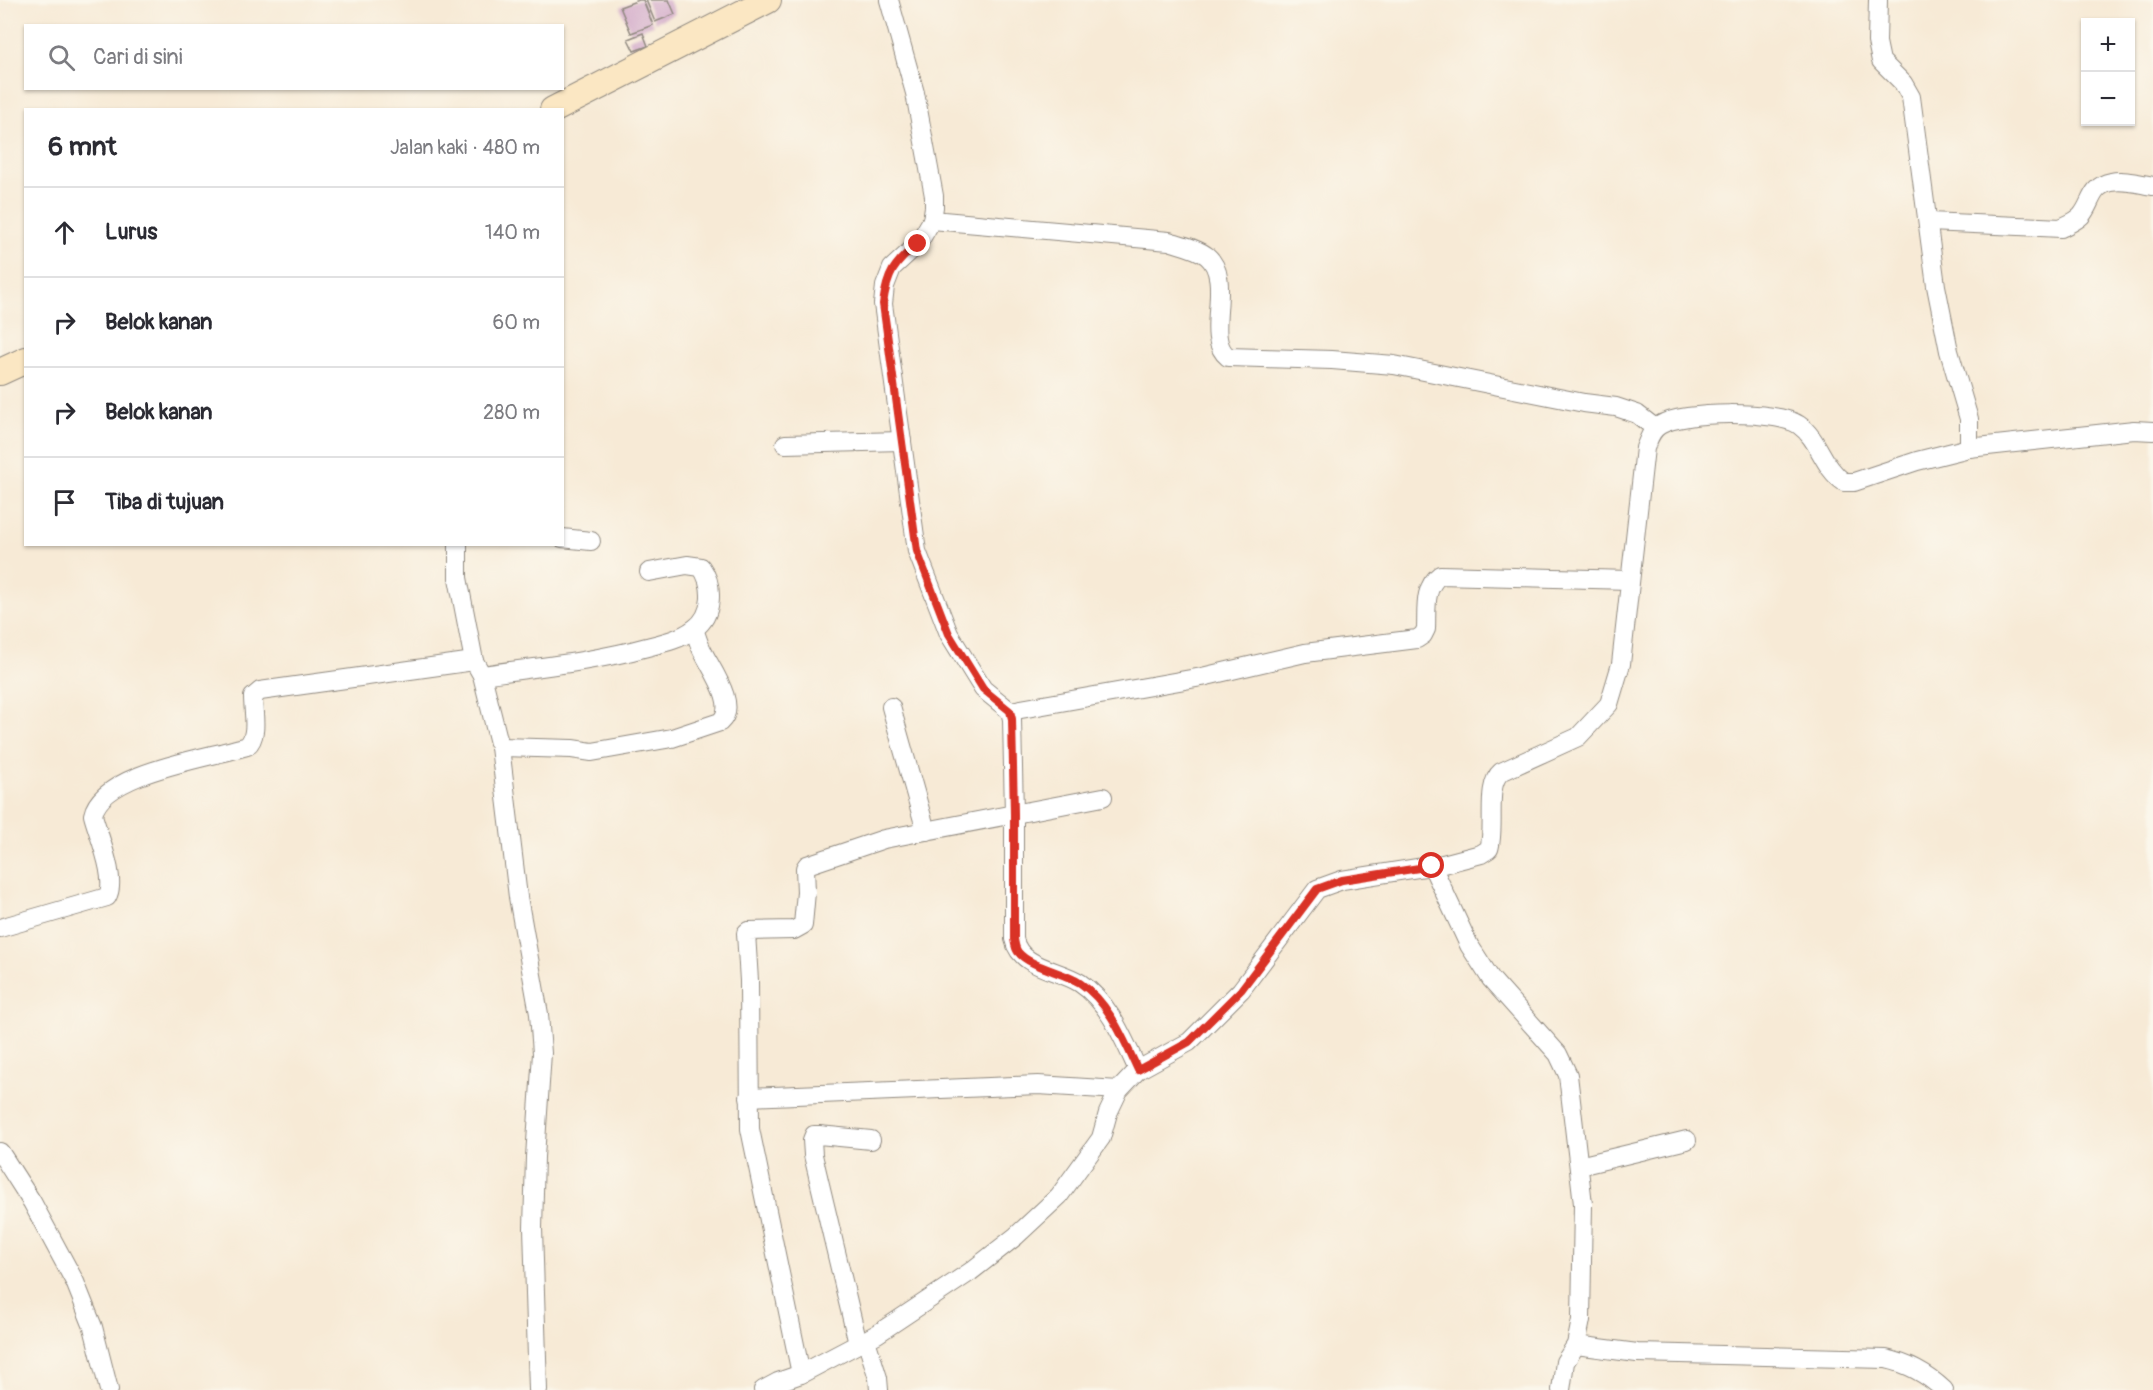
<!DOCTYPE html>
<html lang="id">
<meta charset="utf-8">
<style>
:root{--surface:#fff;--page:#f2f2f3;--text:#2b2b33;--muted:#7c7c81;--line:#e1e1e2}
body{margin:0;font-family:Pangolin,sans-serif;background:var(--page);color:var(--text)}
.controls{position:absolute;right:18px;top:18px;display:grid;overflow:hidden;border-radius:0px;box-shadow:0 2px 4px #0004}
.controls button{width:54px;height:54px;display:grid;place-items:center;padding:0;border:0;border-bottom:2px solid var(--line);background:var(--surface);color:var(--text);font:30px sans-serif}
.stop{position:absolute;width:18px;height:18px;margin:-14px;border:4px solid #d93025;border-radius:50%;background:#fff}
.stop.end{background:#d93025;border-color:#fff;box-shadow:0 2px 6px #0008}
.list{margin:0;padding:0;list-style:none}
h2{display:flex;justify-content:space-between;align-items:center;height:78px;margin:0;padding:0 24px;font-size:26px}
h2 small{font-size:20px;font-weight:400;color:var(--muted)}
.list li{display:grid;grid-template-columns:39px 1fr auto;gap:18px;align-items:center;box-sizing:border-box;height:90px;padding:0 24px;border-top:2px solid var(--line)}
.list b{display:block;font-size:22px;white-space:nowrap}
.list em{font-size:20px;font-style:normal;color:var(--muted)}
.icon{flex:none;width:33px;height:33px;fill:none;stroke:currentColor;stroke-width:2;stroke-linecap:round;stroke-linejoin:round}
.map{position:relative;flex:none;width:2153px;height:1390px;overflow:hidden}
.search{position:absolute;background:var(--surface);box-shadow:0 2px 4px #0004;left:24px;top:24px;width:540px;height:66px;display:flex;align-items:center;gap:15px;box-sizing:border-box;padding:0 21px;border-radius:0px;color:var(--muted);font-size:22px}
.panel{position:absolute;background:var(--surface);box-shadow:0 2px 4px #0004;left:24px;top:108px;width:540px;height:438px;border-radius:0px}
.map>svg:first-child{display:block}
.building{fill:#d1a8c8}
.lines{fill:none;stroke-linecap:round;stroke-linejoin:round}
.street-casing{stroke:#918a80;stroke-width:20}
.secondary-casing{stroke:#918a80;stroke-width:28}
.street{stroke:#fff;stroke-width:18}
.secondary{stroke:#fbe7c3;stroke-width:26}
.route{stroke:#d93025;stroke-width:8}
</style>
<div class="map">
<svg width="2153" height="1390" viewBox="0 0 2153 1390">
<rect width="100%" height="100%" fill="#fbf7ec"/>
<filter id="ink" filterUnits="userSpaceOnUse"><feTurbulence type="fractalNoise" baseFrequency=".0167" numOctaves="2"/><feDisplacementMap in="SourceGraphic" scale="12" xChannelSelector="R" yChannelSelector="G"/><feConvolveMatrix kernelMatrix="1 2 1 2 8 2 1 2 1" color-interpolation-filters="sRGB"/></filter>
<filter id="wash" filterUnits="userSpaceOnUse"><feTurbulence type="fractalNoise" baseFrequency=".008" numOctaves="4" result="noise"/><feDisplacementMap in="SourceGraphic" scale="24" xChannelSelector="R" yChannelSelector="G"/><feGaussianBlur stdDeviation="1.35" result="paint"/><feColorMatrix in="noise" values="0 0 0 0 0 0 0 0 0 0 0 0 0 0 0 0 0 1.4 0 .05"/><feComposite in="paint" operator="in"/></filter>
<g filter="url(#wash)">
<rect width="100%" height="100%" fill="#f7ead6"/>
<g id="blocks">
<!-- building -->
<g class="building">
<polygon points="639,0 643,0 653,25 631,33 620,7"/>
<polygon points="646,0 669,0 675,14 655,22"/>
<polygon points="643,33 648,46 634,51 628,39"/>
</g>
</g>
</g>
<g filter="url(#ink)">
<use href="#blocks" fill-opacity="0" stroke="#918a80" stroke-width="1.5"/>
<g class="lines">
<!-- street casing -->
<g class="street-casing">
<g id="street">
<path d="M889 0 915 93 934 196V207L932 220 918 244 892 268 885 286 883 304 917 551 949 634 983 689 1010 711 1012 719 1014 814V939C1020 968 1058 969 1080 983 1109 1002 1124 1040 1138 1070"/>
<path d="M932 220 1169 241C1181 245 1197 248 1207 256 1235 280 1202 337 1228 357L1332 360 1394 365 1584 403 1616 407 1637 414 1655 428"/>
<path d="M1929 222 2061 228C2068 224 2075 222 2081 216 2092 204 2090 186 2111 182 2124 179 2140 184 2153 186"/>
<polyline points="785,444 902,441"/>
<polyline points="1969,448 2134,430 2153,431"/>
<polyline points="562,538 591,541"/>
<polyline points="458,544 458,578 474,661 482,675 500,747 518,897 539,1014 542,1053 535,1157 533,1228 538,1390"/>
<path d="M482 675C537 667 593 662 647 647 663 643 681 639 694 629 714 615 714 585 701 567L687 565 649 572"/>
<polyline points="891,707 926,831"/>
<path d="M1010 711 1202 677 1305 653 1417 639 1423 635 1426 629C1427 610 1423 588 1440 575L1630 580"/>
<path d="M500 747 572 749 592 752 672 738 720 722C739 706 711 669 703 652 699 645 697 637 694 629"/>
<polyline points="1432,866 1469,945 1491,979 1558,1054 1568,1075 1583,1204 1581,1320 1576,1345 1565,1362 1561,1390"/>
<path d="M0 928 107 897C118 880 98 835 93 815 102 772 210 758 247 746 259 736 253 712 253 697L260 691 474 661"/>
<polyline points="749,1097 1038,1085 1119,1090"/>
<polyline points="0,1152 32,1202 75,1282 93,1327 109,1390"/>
<polyline points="1579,1166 1687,1140"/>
<polyline points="866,1340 878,1378 879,1390"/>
<polyline points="858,1344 813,1155 812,1140 814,1135 819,1135 871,1140"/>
<path d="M1576 1345 1637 1353 1886 1359C1909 1364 1927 1374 1944 1390"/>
<polyline points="801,1374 750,1129 749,981 746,933 748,931 794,930 803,925 806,892 805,868 807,865 884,839 1103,797"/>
<path d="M763 1390 778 1382 801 1374 877 1334 970 1272 1016 1236 1059 1196 1101 1138 1108 1113 1119 1090 1138 1070 1189 1042 1241 990 1317 889 1342 880 1443 864 1481 854 1489 849C1496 828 1485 785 1501 772L1578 737 1609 704 1621 664 1645 448C1649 439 1651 430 1660 425 1682 411 1777 410 1799 425 1819 439 1823 468 1844 482H1854L1917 461 1969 448V419L1949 351 1936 286 1911 97 1903 83 1881 61 1877 42 1878 0"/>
</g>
</g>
<!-- secondary casing -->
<g class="secondary-casing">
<g id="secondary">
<polyline points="553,110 768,0"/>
<polyline points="0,372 26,360"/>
</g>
</g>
<!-- street -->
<use href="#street" class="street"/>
<!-- secondary -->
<use href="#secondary" class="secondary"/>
</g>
</g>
<g class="lines" filter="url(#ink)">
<!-- route -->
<path class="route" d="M918 244C894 263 887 274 883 304L917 551 949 634 983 689 1010 711 1012 719 1014 814V939C1015 944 1015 948 1018 952 1030 967 1063 972 1080 983 1109 1002 1124 1040 1138 1070L1189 1042 1241 990 1317 889 1342 880 1432 866"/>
</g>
</svg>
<div class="controls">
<button>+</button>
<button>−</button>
</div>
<div class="stop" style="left:1432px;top:866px"></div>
<div class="stop end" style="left:918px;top:244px"></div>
<div class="search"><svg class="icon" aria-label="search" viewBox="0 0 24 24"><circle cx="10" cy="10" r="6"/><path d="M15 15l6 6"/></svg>Cari di sini</div>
<section class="panel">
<h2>6 mnt<small>Jalan kaki · 480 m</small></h2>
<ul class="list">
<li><svg class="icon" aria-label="ahead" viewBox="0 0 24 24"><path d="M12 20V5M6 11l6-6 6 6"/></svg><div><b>Lurus</b></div><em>140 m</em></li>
<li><svg class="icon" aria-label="right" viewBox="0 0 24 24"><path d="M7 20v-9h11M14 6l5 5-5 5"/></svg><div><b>Belok kanan</b></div><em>60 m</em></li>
<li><svg class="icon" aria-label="right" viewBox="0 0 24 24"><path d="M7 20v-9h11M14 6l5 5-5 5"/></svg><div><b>Belok kanan</b></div><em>280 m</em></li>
<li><svg class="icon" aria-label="arrive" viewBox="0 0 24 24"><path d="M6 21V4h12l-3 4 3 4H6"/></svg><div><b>Tiba di tujuan</b></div></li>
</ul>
</section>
</div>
